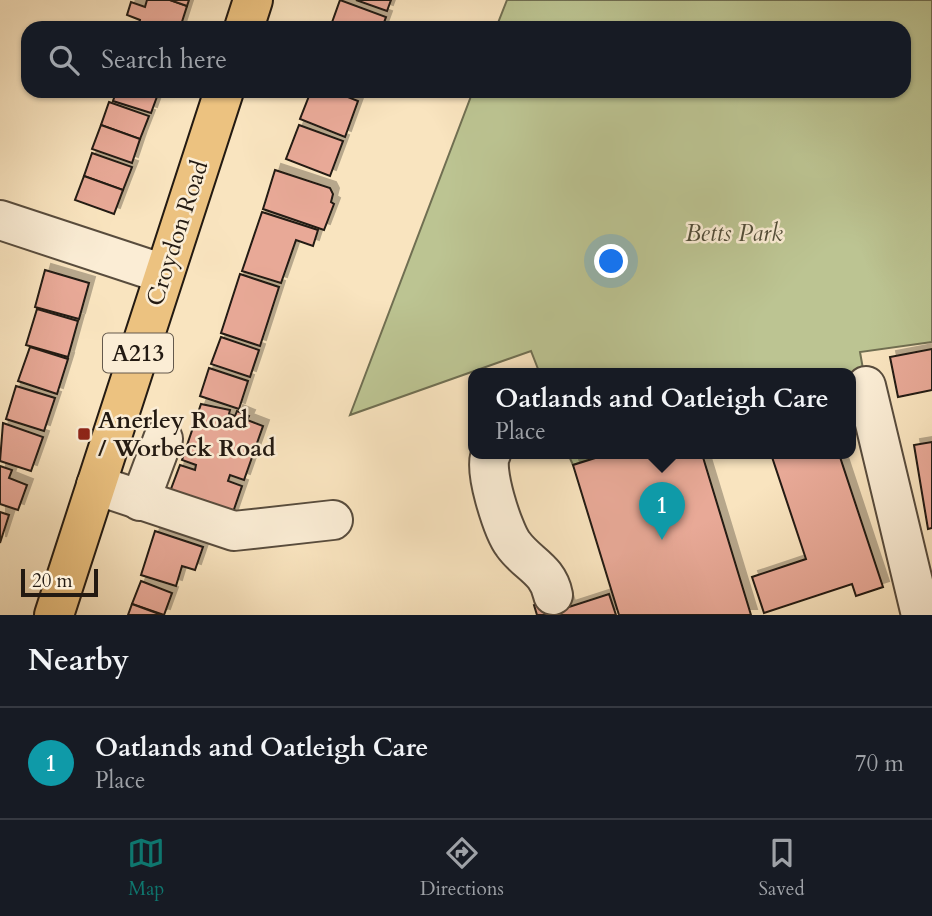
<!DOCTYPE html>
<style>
:root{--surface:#171b24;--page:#20242c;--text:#f1f3f6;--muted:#9ea1a6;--line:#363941;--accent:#0f766e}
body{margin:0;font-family:Cardo,serif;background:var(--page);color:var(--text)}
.scale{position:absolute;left:21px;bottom:18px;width:77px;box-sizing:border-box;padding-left:7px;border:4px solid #231a12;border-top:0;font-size:19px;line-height:24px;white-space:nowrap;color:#231a12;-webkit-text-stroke:5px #fbedd5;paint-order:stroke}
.you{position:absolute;left:612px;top:262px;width:24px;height:24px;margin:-18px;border:5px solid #fff;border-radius:50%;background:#1a73e8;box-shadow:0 0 0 10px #1a73e833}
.badge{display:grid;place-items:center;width:46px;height:46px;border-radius:50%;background:var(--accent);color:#fff;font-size:23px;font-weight:700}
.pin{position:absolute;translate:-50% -58px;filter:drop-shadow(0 2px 4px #0008)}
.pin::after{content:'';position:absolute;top:37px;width:24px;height:21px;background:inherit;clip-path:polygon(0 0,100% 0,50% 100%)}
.popup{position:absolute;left:468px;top:368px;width:388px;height:91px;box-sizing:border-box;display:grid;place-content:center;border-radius:14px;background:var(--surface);filter:drop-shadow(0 2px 5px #0005);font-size:23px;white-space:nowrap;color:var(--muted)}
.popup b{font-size:26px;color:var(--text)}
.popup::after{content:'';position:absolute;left:50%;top:100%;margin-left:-14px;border:14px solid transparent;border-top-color:var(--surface)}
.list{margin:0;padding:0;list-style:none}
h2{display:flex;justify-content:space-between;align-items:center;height:91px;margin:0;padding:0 28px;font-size:30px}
h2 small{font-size:23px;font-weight:400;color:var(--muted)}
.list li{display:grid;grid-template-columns:46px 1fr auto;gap:21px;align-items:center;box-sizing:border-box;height:112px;padding:0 28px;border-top:2px solid var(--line)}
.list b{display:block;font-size:26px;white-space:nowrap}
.list p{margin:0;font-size:23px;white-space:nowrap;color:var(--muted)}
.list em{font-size:23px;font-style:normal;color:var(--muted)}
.icon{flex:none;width:38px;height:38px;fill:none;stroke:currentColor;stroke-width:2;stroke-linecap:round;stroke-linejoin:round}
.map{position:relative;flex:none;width:932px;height:615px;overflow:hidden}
.search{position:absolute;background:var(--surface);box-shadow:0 2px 5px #0004;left:21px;right:21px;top:21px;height:77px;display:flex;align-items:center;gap:18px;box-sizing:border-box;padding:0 24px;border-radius:21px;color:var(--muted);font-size:26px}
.sheet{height:203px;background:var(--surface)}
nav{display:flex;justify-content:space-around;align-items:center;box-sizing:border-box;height:98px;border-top:2px solid var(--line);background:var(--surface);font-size:19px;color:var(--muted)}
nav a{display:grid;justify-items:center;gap:4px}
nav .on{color:var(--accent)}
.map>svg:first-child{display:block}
.green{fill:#bcc492;stroke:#706f52;stroke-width:2}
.building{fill:#e8a997;stroke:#231a12;stroke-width:2;filter:url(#shadow)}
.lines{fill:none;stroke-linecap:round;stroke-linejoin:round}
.minor-casing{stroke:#584c3d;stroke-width:42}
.major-casing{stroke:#231a12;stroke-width:42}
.minor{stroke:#fbedd5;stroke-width:38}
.major{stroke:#ecc280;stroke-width:38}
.poi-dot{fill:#8f2418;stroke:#fbedd5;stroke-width:2.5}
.labels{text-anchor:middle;stroke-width:5;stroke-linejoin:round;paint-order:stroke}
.shield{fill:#fbedd5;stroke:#64594c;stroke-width:2}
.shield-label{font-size:23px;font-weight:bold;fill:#231a12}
.street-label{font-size:24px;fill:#231a12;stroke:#fbedd5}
.park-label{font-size:24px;font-style:italic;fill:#514d38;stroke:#fbedd5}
.poi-label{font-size:24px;font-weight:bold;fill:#231a12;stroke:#fbedd5;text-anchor:start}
</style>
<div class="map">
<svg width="932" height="615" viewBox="0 0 932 615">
<defs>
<filter id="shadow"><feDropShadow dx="6" dy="-6" stdDeviation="0" flood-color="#0004"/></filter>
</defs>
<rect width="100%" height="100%" fill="#f9e4bf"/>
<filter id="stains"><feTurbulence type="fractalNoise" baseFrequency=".00286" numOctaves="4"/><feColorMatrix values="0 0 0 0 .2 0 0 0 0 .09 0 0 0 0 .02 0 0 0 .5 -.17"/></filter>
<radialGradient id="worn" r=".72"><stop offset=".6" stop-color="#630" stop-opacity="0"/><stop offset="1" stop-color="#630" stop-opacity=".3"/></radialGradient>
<!-- green -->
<g class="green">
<polygon points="507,0 932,0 932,342 860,352 866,386 851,390 851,374 540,374 531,351 350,415 473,91 904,91 904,28 496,28"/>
<polygon points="568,454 608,454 573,465"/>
</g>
<!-- building -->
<g class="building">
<polygon points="147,0 170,0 187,6 180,28 148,28 139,25 140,20 127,15 131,2 145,7"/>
<polygon points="170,0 189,0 187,6"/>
<polygon points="340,0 386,17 382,28 330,28"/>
<polygon points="356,0 391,0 387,11"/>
<polygon points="102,91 159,91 151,113 113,101 115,95"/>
<polygon points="311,91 333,91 358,101 345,137 300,119"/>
<polygon points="109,102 149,116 140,139 101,125"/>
<polygon points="101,125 140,139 132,163 92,149"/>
<polygon points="299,125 343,141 330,176 286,159"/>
<polygon points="92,153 132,167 123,190 84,176"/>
<polygon points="275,170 330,188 333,194 331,202 334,204 324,230 263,209"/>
<polygon points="84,176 123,190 114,214 75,200"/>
<polygon points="262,212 318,230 313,246 296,240 281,283 242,271"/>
<polygon points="45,270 89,283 79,319 35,307"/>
<polygon points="240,274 279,287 260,346 221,333"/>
<polygon points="37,309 78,321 68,357 26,345"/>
<polygon points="221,337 259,350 250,377 211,364"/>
<polygon points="30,347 68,359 57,394 18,381"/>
<polygon points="932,349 932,390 898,397 890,357"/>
<polygon points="209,368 248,381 239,409 200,396"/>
<polygon points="16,386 55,398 44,431 6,419"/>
<polygon points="201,404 230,410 229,414 235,416 237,411 249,416 247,420 263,426 244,480 230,475 228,481 242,486 231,518 168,497 180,465 195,470 196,465 182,460"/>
<polygon points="3,423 43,437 31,471 0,461"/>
<polygon points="932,442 932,528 928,529 914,445"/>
<polygon points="608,454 702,454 751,615 619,615 573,465"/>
<polygon points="771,454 839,454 883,587 856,596 852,584 764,613 752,577 806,559"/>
<polygon points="0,466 12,470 9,478 27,485 18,510 0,504"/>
<polygon points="0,512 9,515 0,543"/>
<polygon points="155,531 203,547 195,570 182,566 176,586 141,575"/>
<polygon points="141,581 172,593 164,615 132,604"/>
<polygon points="565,594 569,607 609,594 616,615 537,615 534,605"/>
<polygon points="132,604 162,615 128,615"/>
</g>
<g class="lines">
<!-- minor casing -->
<g class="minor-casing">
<g id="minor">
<polyline points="0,220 164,274"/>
<polyline points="866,386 921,615"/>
<path d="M491 454C482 466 503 531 513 544 527 564 548 569 553 595"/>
<polyline points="96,485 234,531 333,520"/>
<polyline points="140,501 163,439"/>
</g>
</g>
<!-- major casing -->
<g class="major-casing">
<g id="major">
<polyline points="244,28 253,0"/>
<polyline points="54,615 224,91"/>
</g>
</g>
<!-- minor -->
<use href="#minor" class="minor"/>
<!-- major -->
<use href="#major" class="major"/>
</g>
<!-- markers -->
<rect class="poi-dot" x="77" y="427" width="14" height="14" rx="3.5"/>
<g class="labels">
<!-- shield labels -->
<rect class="shield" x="103" y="333.5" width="70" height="39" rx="5"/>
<g class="shield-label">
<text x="138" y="361">A213</text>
</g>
<!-- street labels -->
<g class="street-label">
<text transform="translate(177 233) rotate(-72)" y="8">Croydon Road</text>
</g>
<!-- park labels -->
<g class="park-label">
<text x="734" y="241">Betts Park</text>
</g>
<!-- poi labels -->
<g class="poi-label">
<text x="98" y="428">Anerley Road<tspan x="98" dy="28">/ Worbeck Road</tspan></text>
</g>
</g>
<rect width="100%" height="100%" filter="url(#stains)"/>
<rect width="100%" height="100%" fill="url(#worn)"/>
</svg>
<div class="scale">20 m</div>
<div class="you"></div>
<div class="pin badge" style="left:662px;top:540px;background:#0f9aa8">1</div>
<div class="popup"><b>Oatlands and Oatleigh Care</b>Place</div>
<div class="search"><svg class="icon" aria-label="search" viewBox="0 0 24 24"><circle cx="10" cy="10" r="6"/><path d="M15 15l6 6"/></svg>Search here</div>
</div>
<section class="sheet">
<h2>Nearby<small></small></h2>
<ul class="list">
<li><span class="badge" style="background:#0f9aa8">1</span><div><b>Oatlands and Oatleigh Care</b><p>Place</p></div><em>70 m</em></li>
</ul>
</section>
<nav>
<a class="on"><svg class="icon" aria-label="map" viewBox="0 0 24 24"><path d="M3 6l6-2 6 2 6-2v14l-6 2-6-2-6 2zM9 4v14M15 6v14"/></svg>Map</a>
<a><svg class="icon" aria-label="directions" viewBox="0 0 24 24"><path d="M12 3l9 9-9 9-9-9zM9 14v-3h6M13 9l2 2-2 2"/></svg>Directions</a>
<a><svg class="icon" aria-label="saved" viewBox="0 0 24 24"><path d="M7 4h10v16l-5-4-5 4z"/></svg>Saved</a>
</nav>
